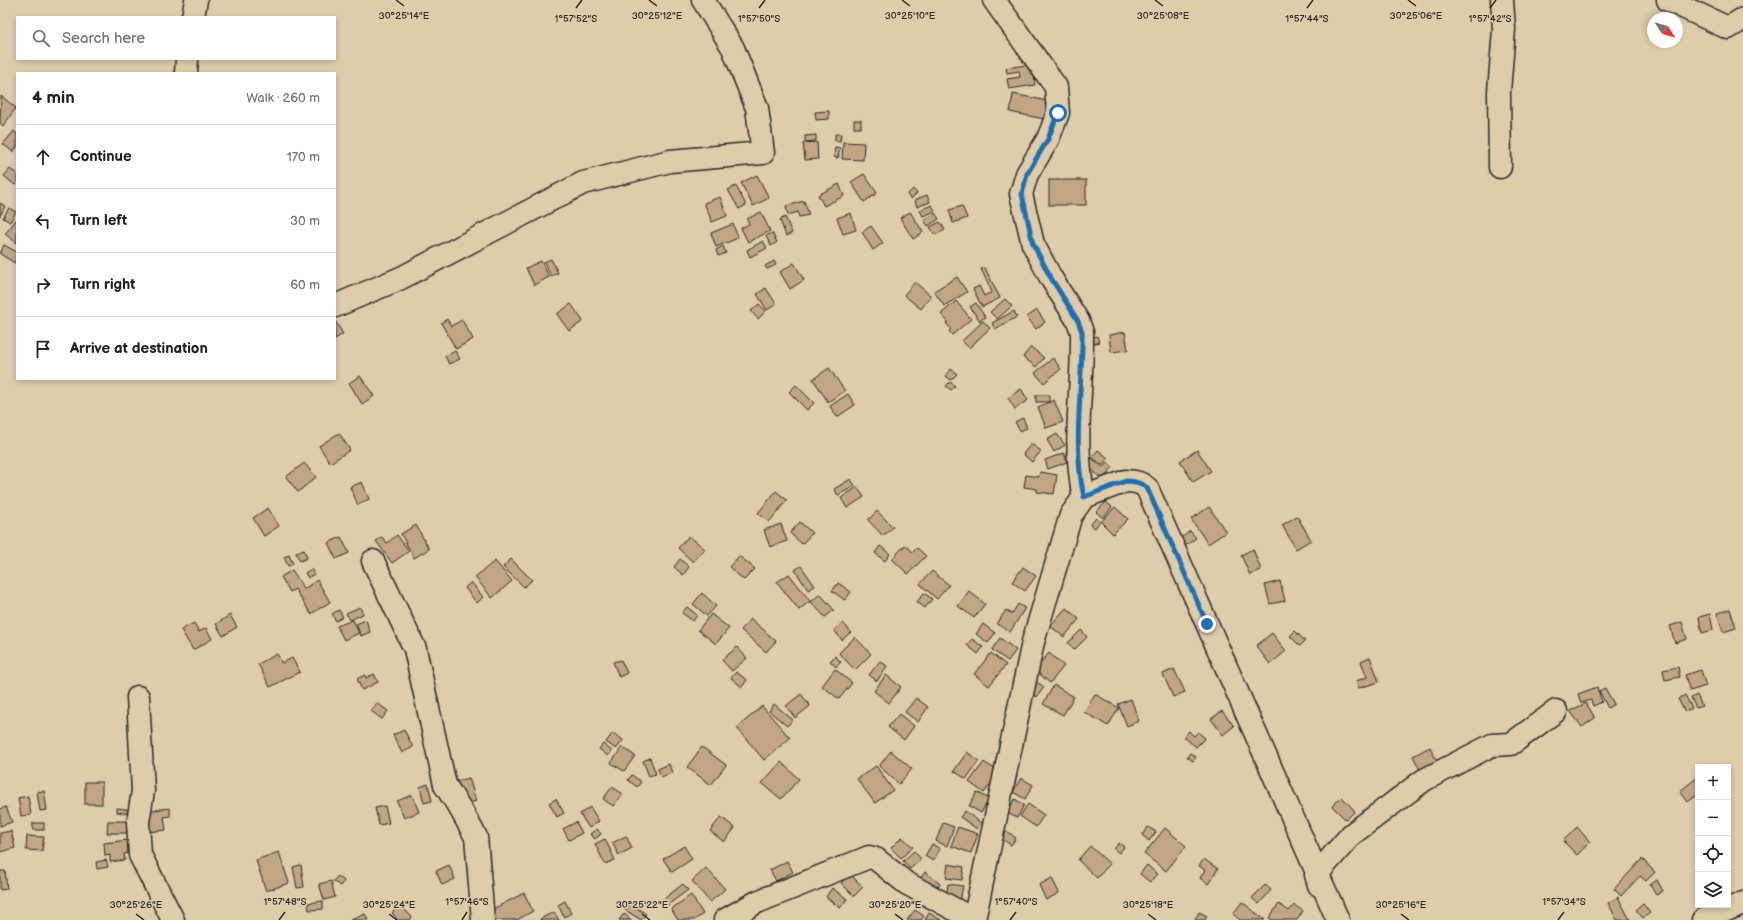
<!DOCTYPE html>
<meta charset="utf-8">
<style>
:root{--surface:#fff;--page:#f6f6f6;--text:#202124;--muted:#757577;--line:#e0e0e0}
body{margin:0;font-family:"Balsamiq Sans",sans-serif;background:var(--page);color:var(--text)}
.controls{position:absolute;right:12px;bottom:12px;display:grid;overflow:hidden;border-radius:0px;box-shadow:0 2px 6px #0003}
.controls button{width:36px;height:36px;display:grid;place-items:center;padding:0;border:0;border-bottom:1px solid var(--line);background:var(--surface);color:var(--text);font:20px sans-serif}
.compass{position:absolute;left:1647px;top:12px;width:36px;height:36px;border-radius:50%;background:var(--surface);box-shadow:0 2px 6px #0003;rotate:126deg}
.stop{position:absolute;width:12px;height:12px;margin:-9px;border:3px solid #1f6fb2;border-radius:50%;background:#fff}
.stop.end{background:#1f6fb2;border-color:#fff;box-shadow:0 1px 4px #0008}
.list{margin:0;padding:0;list-style:none}
h2{display:flex;justify-content:space-between;align-items:center;height:52px;margin:0;padding:0 16px;font-size:17px}
h2 small{font-size:13px;font-weight:400;color:var(--muted)}
.list li{display:grid;grid-template-columns:26px 1fr auto;gap:12px;align-items:center;box-sizing:border-box;height:64px;padding:0 16px;border-top:1px solid var(--line)}
.list b{display:block;font-size:15px;white-space:nowrap}
.list em{font-size:13px;font-style:normal;color:var(--muted)}
.icon{flex:none;width:22px;height:22px;fill:none;stroke:currentColor;stroke-width:2;stroke-linecap:round;stroke-linejoin:round}
.map{position:relative;flex:none;width:1743px;height:920px;overflow:hidden}
.search{position:absolute;background:var(--surface);box-shadow:0 2px 6px #0003;left:16px;top:16px;width:320px;height:44px;display:flex;align-items:center;gap:10px;box-sizing:border-box;padding:0 14px;border-radius:0px;color:var(--muted);font-size:15px}
.panel{position:absolute;background:var(--surface);box-shadow:0 2px 6px #0003;left:16px;top:72px;width:320px;height:308px;border-radius:0px}
.map>svg:first-child{display:block}
.building{fill:#c1a585;stroke:#2b2b2b}
.lines{fill:none;stroke-linecap:round;stroke-linejoin:round}
.minor-casing{stroke:#2b2b2b;stroke-width:25}
.minor{stroke:#deccaa;stroke-width:22}
.route{stroke:#1f6fb2;stroke-width:5}
.ticks{fill:none;stroke:#2b2b2b;stroke-width:1.5}
.ticks-label{font-size:10px;text-anchor:middle;fill:#2b2b2b;stroke:#deccaa;stroke-width:3;stroke-linejoin:round;paint-order:stroke}
</style>
<div class="map">
<svg width="1743" height="920" viewBox="0 0 1743 920">
<rect width="100%" height="100%" fill="#deccaa"/>
<filter id="ink" filterUnits="userSpaceOnUse"><feTurbulence type="fractalNoise" baseFrequency=".025" numOctaves="2"/><feDisplacementMap in="SourceGraphic" scale="8" xChannelSelector="R" yChannelSelector="G"/><feConvolveMatrix kernelMatrix="1 2 1 2 8 2 1 2 1" color-interpolation-filters="sRGB"/></filter>
<g filter="url(#ink)">
<!-- building -->
<g class="building">
<polygon points="1033,64 1035,85 1009,89 1007,79 1020,77 1019,71 1007,73 1006,68"/>
<polygon points="1013,94 1048,101 1044,119 1010,112"/>
<polygon points="1,96 16,108 3,126 0,123"/>
<polygon points="829,111 829,119 816,120 815,112"/>
<rect x="854" y="120" width="7" height="8"/>
<polygon points="14,131 17,134 17,147 13,152 3,144"/>
<polygon points="835,134 841,134 840,141 835,141"/>
<polygon points="816,135 816,141 805,142 805,136"/>
<polygon points="817,142 818,159 805,160 803,143"/>
<polygon points="843,142 864,143 863,160 842,159"/>
<polygon points="835,147 840,148 838,158 834,157"/>
<polygon points="10,169 17,174 17,183 15,185 4,176"/>
<polygon points="864,174 877,193 864,202 851,182"/>
<polygon points="757,175 769,198 753,206 741,183"/>
<rect x="1049" y="180" width="37" height="25"/>
<polygon points="839,184 844,196 824,206 818,195"/>
<polygon points="736,186 746,205 739,209 728,190"/>
<polygon points="913,189 917,193 911,199 907,195"/>
<polygon points="927,195 930,202 917,207 915,200"/>
<polygon points="720,197 727,216 712,222 704,203"/>
<polygon points="804,201 809,215 799,217 798,212 788,215 786,206"/>
<polygon points="0,203 5,206 0,216"/>
<polygon points="932,205 935,211 923,216 920,210"/>
<polygon points="962,206 967,218 953,223 949,210"/>
<polygon points="9,208 16,212 10,222 3,218"/>
<polygon points="761,212 770,231 748,242 741,228 749,224 747,219"/>
<polygon points="910,212 923,232 913,239 900,218"/>
<polygon points="851,213 856,230 843,234 837,218"/>
<polygon points="935,213 939,219 928,226 924,220"/>
<polygon points="785,217 792,233 786,236 780,220"/>
<polygon points="16,220 17,221 17,243 5,234"/>
<polygon points="940,222 945,230 935,235 930,227"/>
<polygon points="733,224 738,238 716,247 711,233"/>
<polygon points="871,226 883,243 873,250 862,232"/>
<polygon points="772,233 777,242 771,246 766,236"/>
<polygon points="763,241 767,248 750,257 747,250"/>
<polygon points="4,245 17,252 15,263 0,254"/>
<polygon points="723,246 726,253 718,256 716,250"/>
<polygon points="551,259 558,273 551,276 544,262"/>
<polygon points="541,261 549,277 534,285 526,268"/>
<polygon points="774,261 776,265 767,269 765,266"/>
<polygon points="794,263 804,280 790,289 780,272"/>
<polygon points="985,268 1000,298 982,307 973,289 979,286 984,296 992,292 981,269"/>
<polygon points="957,277 967,292 944,306 934,291"/>
<polygon points="915,282 931,296 921,309 904,295"/>
<polygon points="766,288 776,304 767,310 757,294"/>
<polygon points="1005,299 1012,306 997,319 990,312"/>
<polygon points="956,301 971,319 952,335 949,331 951,329 946,323 948,322 941,314"/>
<polygon points="976,303 985,317 980,321 970,307"/>
<polygon points="571,304 583,321 569,331 557,314"/>
<polygon points="759,304 766,311 758,319 751,311"/>
<polygon points="1037,310 1045,322 1036,329 1027,317"/>
<polygon points="1014,311 1017,317 995,329 992,323"/>
<polygon points="447,319 451,326 462,320 473,339 456,349 441,323"/>
<polygon points="335,321 343,334 335,339"/>
<polygon points="983,321 990,328 969,348 962,341"/>
<polygon points="1125,332 1128,350 1111,352 1109,335"/>
<polygon points="1097,336 1099,342 1090,345 1088,339"/>
<polygon points="1031,347 1044,358 1036,367 1023,357"/>
<polygon points="455,351 460,359 449,364 445,356"/>
<polygon points="1053,358 1061,369 1044,383 1035,373"/>
<polygon points="829,368 845,391 828,402 813,379"/>
<polygon points="951,369 957,374 951,380 946,376"/>
<polygon points="360,376 374,396 362,404 349,383"/>
<polygon points="950,382 955,386 951,390 946,386"/>
<polygon points="796,385 814,403 807,410 789,392"/>
<polygon points="1021,389 1028,400 1015,409 1008,398"/>
<polygon points="848,394 855,405 837,417 830,406"/>
<rect x="1036" y="395" width="13" height="7"/>
<polygon points="1054,400 1063,422 1046,428 1038,407"/>
<polygon points="1023,418 1027,428 1020,431 1015,422"/>
<polygon points="339,433 350,450 330,463 319,446"/>
<polygon points="1057,434 1065,445 1054,452 1047,440"/>
<polygon points="1031,444 1041,451 1032,462 1023,454"/>
<polygon points="1098,450 1108,458 1102,465 1092,457"/>
<polygon points="1197,450 1211,471 1193,482 1180,461"/>
<polygon points="1064,453 1067,462 1048,469 1045,460"/>
<polygon points="1090,457 1103,467 1107,462 1113,467 1103,479 1084,464"/>
<polygon points="304,463 316,477 298,492 286,477"/>
<polygon points="1040,472 1057,475 1054,494 1037,492 1037,489 1024,487 1026,475 1039,477"/>
<polygon points="851,479 855,486 838,495 834,489"/>
<polygon points="362,482 369,499 358,505 350,487"/>
<polygon points="857,487 864,497 847,508 841,498"/>
<polygon points="776,491 787,500 769,522 758,513"/>
<polygon points="1106,502 1112,507 1103,518 1096,512"/>
<polygon points="1115,507 1128,519 1113,534 1101,522"/>
<polygon points="1209,507 1226,532 1208,544 1191,519"/>
<polygon points="268,508 279,526 264,536 253,518"/>
<polygon points="877,511 893,527 883,536 868,520"/>
<polygon points="1297,516 1311,540 1296,549 1282,525"/>
<polygon points="1096,518 1100,521 1095,528 1090,525"/>
<polygon points="800,522 812,533 802,544 790,533"/>
<polygon points="781,524 787,541 770,547 764,530"/>
<polygon points="416,525 429,549 414,558 401,534"/>
<polygon points="1190,531 1196,538 1185,546 1180,539"/>
<polygon points="397,535 409,551 392,563 376,541 382,537 387,543"/>
<polygon points="689,536 705,549 693,562 678,548"/>
<polygon points="341,537 349,553 336,559 328,543"/>
<polygon points="905,545 913,552 917,548 926,556 908,574 892,559"/>
<polygon points="880,546 890,554 885,561 875,553"/>
<polygon points="1253,549 1261,570 1250,575 1241,555"/>
<polygon points="304,550 307,558 300,561 296,553"/>
<polygon points="289,555 293,564 288,566 284,557"/>
<polygon points="739,556 755,569 744,580 729,567"/>
<polygon points="511,559 532,580 524,587 503,567"/>
<polygon points="680,559 689,567 683,575 674,567"/>
<polygon points="495,561 512,581 492,598 475,577"/>
<polygon points="801,566 815,586 808,590 795,570"/>
<polygon points="1023,567 1036,576 1025,591 1012,582"/>
<polygon points="311,569 314,574 308,578 305,573"/>
<polygon points="292,570 304,589 317,580 330,602 311,614 295,589 290,592 281,577"/>
<polygon points="932,571 949,585 937,599 920,584"/>
<polygon points="789,574 810,601 799,610 777,582"/>
<polygon points="1280,581 1285,601 1270,604 1265,585"/>
<polygon points="471,582 483,597 477,603 465,588"/>
<polygon points="838,583 851,592 845,600 832,591"/>
<polygon points="969,591 985,604 974,618 958,606"/>
<polygon points="702,593 716,606 707,616 693,604"/>
<polygon points="924,593 932,599 925,608 917,602"/>
<polygon points="820,594 834,610 825,617 811,602"/>
<polygon points="1018,604 1025,608 1010,632 997,624 1006,610 1012,614"/>
<polygon points="360,607 363,614 350,620 346,613"/>
<polygon points="687,607 697,615 693,621 682,613"/>
<polygon points="1066,608 1079,619 1064,637 1050,626"/>
<polygon points="1730,609 1736,628 1723,632 1717,613"/>
<polygon points="339,610 343,617 336,621 332,614"/>
<polygon points="711,614 729,628 716,644 698,630"/>
<polygon points="1710,614 1713,630 1702,633 1699,617"/>
<polygon points="230,615 237,627 223,636 216,624"/>
<polygon points="751,619 776,641 766,652 741,630"/>
<polygon points="353,620 359,633 344,640 337,626"/>
<polygon points="366,620 370,632 361,636 356,624"/>
<polygon points="1682,622 1687,639 1675,643 1670,626"/>
<polygon points="194,623 199,632 206,628 212,639 193,650 181,630"/>
<polygon points="843,623 851,632 842,640 834,630"/>
<polygon points="983,624 995,633 988,643 976,634"/>
<polygon points="1081,630 1087,637 1074,650 1068,643"/>
<polygon points="1295,631 1305,641 1300,646 1290,636"/>
<polygon points="1272,633 1286,651 1270,664 1256,646"/>
<polygon points="855,637 871,654 855,670 839,653"/>
<polygon points="1000,638 1016,650 1008,661 992,650"/>
<polygon points="972,639 983,647 978,654 967,645"/>
<polygon points="737,647 747,658 732,671 722,660"/>
<polygon points="991,653 1006,665 989,686 974,674"/>
<polygon points="1049,653 1064,666 1050,683 1035,670"/>
<polygon points="277,654 282,663 292,658 300,672 270,687 258,664"/>
<polygon points="835,656 841,662 836,667 830,661"/>
<polygon points="1370,657 1379,682 1359,688 1356,681 1367,677 1361,661"/>
<polygon points="621,660 627,673 619,677 613,662"/>
<polygon points="880,661 887,666 877,681 869,675"/>
<polygon points="1678,667 1680,677 1665,680 1663,670"/>
<polygon points="835,669 852,683 839,699 822,686"/>
<polygon points="1174,669 1185,692 1173,697 1163,674"/>
<polygon points="1701,670 1706,686 1690,691 1685,675"/>
<polygon points="736,672 747,680 742,687 731,678"/>
<polygon points="374,674 378,682 362,690 357,679 365,675 366,678"/>
<polygon points="886,675 901,687 889,703 874,691"/>
<polygon points="1032,679 1044,687 1037,697 1025,689"/>
<polygon points="1054,685 1074,697 1063,715 1043,704"/>
<polygon points="1597,687 1602,702 1593,706 1591,700 1581,703 1578,694"/>
<polygon points="1605,688 1614,704 1608,708 1599,691"/>
<polygon points="801,694 810,706 795,718 786,706"/>
<polygon points="1095,694 1119,708 1108,726 1084,712"/>
<polygon points="1685,695 1692,708 1685,712 1678,699"/>
<polygon points="1697,695 1702,706 1696,708 1691,698"/>
<polygon points="916,698 928,707 918,722 905,712"/>
<polygon points="1131,699 1139,721 1127,726 1118,704"/>
<polygon points="377,703 388,711 382,719 371,711"/>
<polygon points="1586,703 1595,718 1582,727 1570,711"/>
<polygon points="774,704 793,720 787,726 769,711"/>
<polygon points="762,706 790,738 764,760 737,728"/>
<polygon points="1222,711 1234,726 1223,735 1211,719"/>
<polygon points="899,714 914,726 904,740 888,727"/>
<polygon points="404,730 413,747 402,753 393,735"/>
<polygon points="1189,731 1194,736 1198,732 1205,738 1196,747 1184,737"/>
<polygon points="613,733 623,740 616,749 606,742"/>
<polygon points="603,744 612,751 608,756 599,749"/>
<polygon points="622,747 635,756 624,771 611,763"/>
<polygon points="702,747 726,765 711,785 687,767"/>
<polygon points="1430,747 1438,763 1421,772 1413,756"/>
<polygon points="891,751 912,769 899,784 879,766"/>
<polygon points="967,752 979,761 966,779 954,771"/>
<polygon points="1190,753 1196,757 1193,761 1187,757"/>
<polygon points="650,758 656,774 649,776 643,761"/>
<polygon points="781,762 799,779 781,799 762,783"/>
<polygon points="984,762 999,772 984,793 969,782"/>
<polygon points="669,764 672,773 661,777 658,769"/>
<polygon points="876,766 893,790 875,803 857,779"/>
<polygon points="632,775 641,782 637,787 628,780"/>
<polygon points="1698,777 1698,794 1688,802 1680,791"/>
<polygon points="469,778 476,801 462,806 455,782"/>
<polygon points="1021,778 1033,785 1025,799 1013,792"/>
<rect x="85" y="782" width="17" height="22"/>
<polygon points="428,784 432,801 424,803 420,787"/>
<polygon points="612,787 623,794 613,806 603,799"/>
<polygon points="44,791 47,810 40,811 37,792"/>
<polygon points="977,792 989,799 981,813 969,806"/>
<polygon points="412,795 419,812 404,818 397,801"/>
<polygon points="28,796 31,815 21,816 18,798"/>
<polygon points="1342,797 1355,811 1346,820 1332,806"/>
<polygon points="556,799 564,813 557,817 549,803"/>
<polygon points="1015,799 1024,805 1017,818 1007,813"/>
<polygon points="1028,804 1044,815 1036,827 1020,816"/>
<polygon points="385,806 389,823 379,825 375,808"/>
<polygon points="6,807 12,822 0,826 0,809"/>
<polygon points="590,807 599,821 589,828 580,814"/>
<polygon points="117,808 132,810 131,814 117,812"/>
<polygon points="170,808 170,816 164,817 166,830 147,832 145,811"/>
<polygon points="965,811 981,823 977,829 960,817"/>
<polygon points="721,817 735,828 724,842 710,831"/>
<polygon points="108,821 135,821 134,833 107,833"/>
<polygon points="576,822 582,833 569,840 563,829"/>
<rect x="33" y="823" width="11" height="7"/>
<polygon points="943,823 954,827 947,846 936,841"/>
<polygon points="958,827 978,834 971,853 951,846"/>
<polygon points="1148,827 1156,832 1149,841 1142,835"/>
<polygon points="1577,827 1590,842 1577,855 1563,841"/>
<polygon points="1165,828 1186,846 1166,871 1144,854"/>
<polygon points="597,829 601,834 595,839 590,834"/>
<polygon points="11,831 15,848 0,852 0,833"/>
<polygon points="1007,831 1016,838 1011,845 1002,839"/>
<polygon points="27,836 44,837 42,851 26,850"/>
<polygon points="626,836 632,848 619,855 612,843"/>
<polygon points="902,837 913,847 901,858 891,848"/>
<polygon points="605,839 615,860 605,864 595,844"/>
<polygon points="128,840 130,853 124,854 125,860 110,862 110,855 105,856 104,843"/>
<polygon points="1119,843 1124,847 1119,853 1114,849"/>
<polygon points="932,844 940,849 933,861 925,856"/>
<polygon points="684,846 692,859 672,872 663,859"/>
<polygon points="1090,846 1110,864 1097,878 1078,860"/>
<polygon points="914,851 921,859 910,869 903,861"/>
<polygon points="279,852 289,883 266,891 256,860"/>
<polygon points="1204,859 1218,869 1208,884 1200,878 1205,870 1199,866"/>
<polygon points="1642,859 1655,872 1646,881 1640,876 1621,896 1614,889"/>
<polygon points="106,860 108,867 97,869 96,862"/>
<polygon points="787,861 793,872 776,881 770,870"/>
<polygon points="948,864 964,867 962,880 946,878"/>
<polygon points="301,865 304,887 297,888 293,867"/>
<polygon points="449,865 455,879 442,885 436,871"/>
<polygon points="1147,865 1157,874 1150,882 1140,874"/>
<polygon points="706,868 725,889 710,902 692,881"/>
<polygon points="0,871 5,871 7,889 0,890"/>
<polygon points="925,872 940,884 934,894 918,882"/>
<polygon points="850,874 863,887 854,896 841,883"/>
<polygon points="338,876 344,881 340,886 333,881"/>
<polygon points="1052,878 1059,893 1046,900 1039,885"/>
<polygon points="1657,880 1663,891 1656,895 1650,885"/>
<polygon points="331,881 335,897 324,900 319,884"/>
<polygon points="683,884 688,890 665,907 661,901"/>
<polygon points="948,884 963,886 959,907 945,904"/>
<polygon points="1265,885 1271,890 1259,904 1252,898"/>
<polygon points="832,888 847,899 840,908 826,897"/>
<polygon points="524,893 533,911 517,920 495,920 491,910"/>
<polygon points="691,895 703,914 694,920 678,920 671,909"/>
<polygon points="1618,897 1630,920 1617,920 1608,903"/>
<polygon points="323,901 323,909 309,910 308,903"/>
<polygon points="565,901 571,913 564,917 558,905"/>
<polygon points="1242,902 1265,920 1240,920 1233,914"/>
<polygon points="629,903 646,914 641,920 625,910"/>
<polygon points="1279,904 1289,911 1294,905 1303,911 1297,920 1272,920 1269,918"/>
<polygon points="1643,904 1650,913 1643,918 1636,910"/>
<polygon points="400,905 412,917 410,920 398,920 392,913"/>
<polygon points="915,910 924,916 921,920 907,920"/>
<polygon points="554,912 559,920 540,920 540,919"/>
<polygon points="1199,912 1207,916 1205,920 1195,920"/>
<polygon points="929,913 941,920 925,920"/>
<polygon points="365,914 368,920 351,920"/>
<polygon points="624,914 632,920 619,920"/>
</g>
<g class="lines">
<!-- minor casing -->
<g class="minor-casing">
<g id="minor">
<path d="M994 0 1056 87 1058 113 1048 139 1027 174 1021 194 1033 244 1051 278 1078 321 1082 332C1083 387 1072 443 1084 497"/>
<polyline points="1668,0 1728,28 1743,19"/>
<polyline points="193,17 196,0"/>
<polyline points="186,73 187,59"/>
<polyline points="1500,167 1499,92 1504,29 1502,0"/>
<polyline points="335,306 401,278 583,183 670,161 763,153 757,108 733,48 703,0"/>
<polyline points="373,561 415,649 445,785 461,810 476,837 483,920"/>
<polyline points="138,697 143,791 138,822 140,855 173,920"/>
<polyline points="1319,885 1316,875 1352,834 1424,780 1492,745 1511,744 1556,711"/>
<polyline points="725,920 757,902 869,857 876,859 906,883 974,920"/>
<path d="M974 920 1033 642 1071 515 1084 497 1126 481C1134 481 1141 482 1147 488L1338 920"/>
<polyline points="1703,920 1743,903"/>
</g>
</g>
<!-- minor -->
<use href="#minor" class="minor"/>
</g>
</g>
<g class="lines" filter="url(#ink)">
<!-- route -->
<path class="route" d="M1058 113 1048 139 1027 174 1022 194 1033 244 1051 278 1078 321 1082 332C1083 387 1072 443 1084 497L1126 481C1134 481 1141 482 1147 488L1207 624"/>
</g>
<!-- ticks -->
<path class="ticks" d="M396 0 404 6M649 0 657 6M902 0 910 6M1155 0 1163 6M1408 0 1416 6M576 8 582 0M759 8 765 0M1307 8 1313 0M1490 8 1496 0M136 914 144 920M389 914 397 920M642 914 650 920M895 914 903 920M1148 914 1156 920M1401 914 1409 920M279 920 285 912M462 920 467 912M1010 920 1016 912M1558 920 1564 912"/>
<g class="ticks-label">
<text x="404" y="19">30°25'14"E</text>
<text x="657" y="19">30°25'12"E</text>
<text x="910" y="19">30°25'10"E</text>
<text x="1163" y="19">30°25'08"E</text>
<text x="1416" y="19">30°25'06"E</text>
<text x="576" y="22">1°57'52"S</text>
<text x="759" y="22">1°57'50"S</text>
<text x="1490" y="22">1°57'42"S</text>
<text x="1307" y="22">1°57'44"S</text>
<text x="285" y="905">1°57'48"S</text>
<text x="467" y="905">1°57'46"S</text>
<text x="1016" y="905">1°57'40"S</text>
<text x="1564" y="905">1°57'34"S</text>
<text x="136" y="908">30°25'26"E</text>
<text x="389" y="908">30°25'24"E</text>
<text x="642" y="908">30°25'22"E</text>
<text x="895" y="908">30°25'20"E</text>
<text x="1148" y="908">30°25'18"E</text>
<text x="1401" y="908">30°25'16"E</text>
</g>
</svg>
<div class="controls">
<button>+</button>
<button>−</button>
<button><svg class="icon" aria-label="locate" viewBox="0 0 24 24"><circle cx="12" cy="12" r="6"/><path d="M12 2v4M12 18v4M2 12h4M18 12h4"/></svg></button>
<button><svg class="icon" aria-label="layers" viewBox="0 0 24 24"><path d="M12 4l9 5-9 5-9-5zM3 14l9 5 9-5"/></svg></button>
</div>
<svg class="compass" viewBox="-18 -18 36 36"><path d="M0-13l5 13h-10z" fill="#e53935"/><path d="M0 13l5-13h-10z" fill="#757577"/></svg>
<div class="stop" style="left:1058px;top:113px"></div>
<div class="stop end" style="left:1207px;top:624px"></div>
<div class="search"><svg class="icon" aria-label="search" viewBox="0 0 24 24"><circle cx="10" cy="10" r="6"/><path d="M15 15l6 6"/></svg>Search here</div>
<section class="panel">
<h2>4 min<small>Walk · 260 m</small></h2>
<ul class="list">
<li><svg class="icon" aria-label="ahead" viewBox="0 0 24 24"><path d="M12 20V5M6 11l6-6 6 6"/></svg><div><b>Continue</b></div><em>170 m</em></li>
<li><svg class="icon" aria-label="left" viewBox="0 0 24 24"><path d="M17 20v-9H6M10 6l-5 5 5 5"/></svg><div><b>Turn left</b></div><em>30 m</em></li>
<li><svg class="icon" aria-label="right" viewBox="0 0 24 24"><path d="M7 20v-9h11M14 6l5 5-5 5"/></svg><div><b>Turn right</b></div><em>60 m</em></li>
<li><svg class="icon" aria-label="arrive" viewBox="0 0 24 24"><path d="M6 21V4h12l-3 4 3 4H6"/></svg><div><b>Arrive at destination</b></div></li>
</ul>
</section>
</div>
